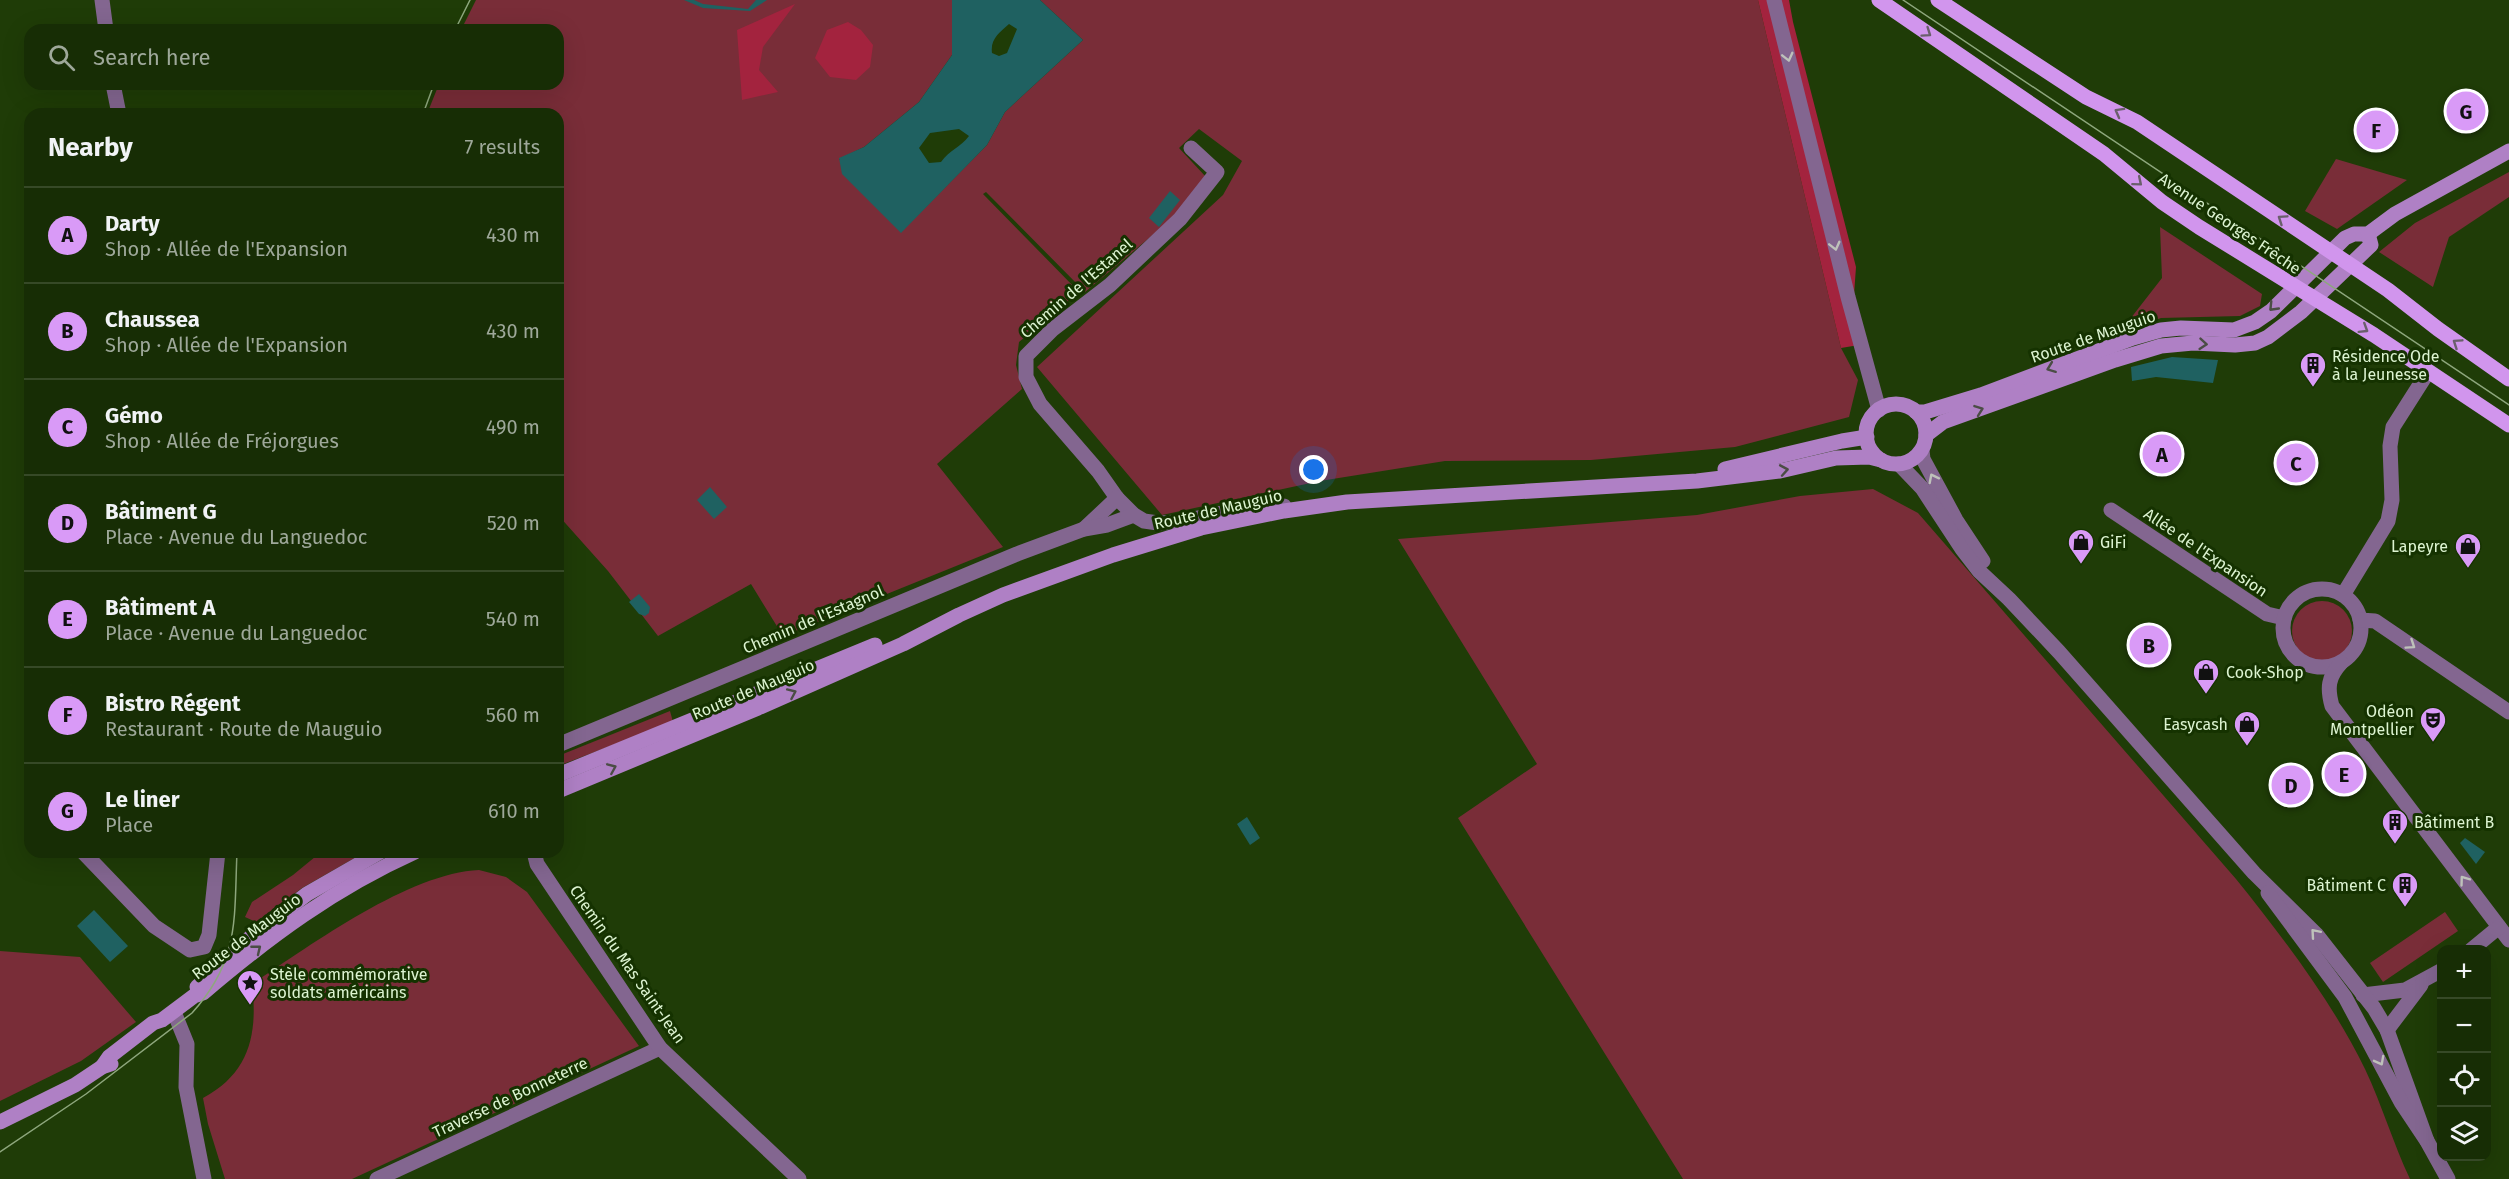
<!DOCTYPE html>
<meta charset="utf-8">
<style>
:root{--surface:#172d05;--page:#243913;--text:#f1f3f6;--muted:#9ea89a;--line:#364927;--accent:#d99af7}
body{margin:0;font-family:"Fira Sans",sans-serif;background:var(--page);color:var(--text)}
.controls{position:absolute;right:18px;bottom:18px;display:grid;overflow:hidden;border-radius:12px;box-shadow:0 6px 24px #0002}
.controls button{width:54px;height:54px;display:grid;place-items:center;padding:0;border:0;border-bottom:2px solid var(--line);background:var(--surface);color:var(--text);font:30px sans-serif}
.you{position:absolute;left:1314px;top:470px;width:21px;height:21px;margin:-15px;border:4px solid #fff;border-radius:50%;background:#1a73e8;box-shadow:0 0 0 9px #1a73e833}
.badge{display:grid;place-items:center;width:39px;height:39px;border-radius:50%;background:var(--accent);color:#111;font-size:20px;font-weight:700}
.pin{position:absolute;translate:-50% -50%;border:3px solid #fff;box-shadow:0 2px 6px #0006}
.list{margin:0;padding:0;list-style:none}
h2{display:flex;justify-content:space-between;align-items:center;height:78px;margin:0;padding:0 24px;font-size:26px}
h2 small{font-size:20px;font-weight:400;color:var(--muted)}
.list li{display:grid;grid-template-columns:39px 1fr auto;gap:18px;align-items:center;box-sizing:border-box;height:96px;padding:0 24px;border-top:2px solid var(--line)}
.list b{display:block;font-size:22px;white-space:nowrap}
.list p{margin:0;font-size:20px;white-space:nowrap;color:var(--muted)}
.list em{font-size:20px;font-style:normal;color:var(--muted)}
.icon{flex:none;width:33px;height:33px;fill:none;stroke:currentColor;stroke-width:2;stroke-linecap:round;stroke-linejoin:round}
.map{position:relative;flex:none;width:2509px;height:1179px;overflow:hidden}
.search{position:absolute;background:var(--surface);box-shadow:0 6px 24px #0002;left:24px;top:24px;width:540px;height:66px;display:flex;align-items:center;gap:15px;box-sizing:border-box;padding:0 21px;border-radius:18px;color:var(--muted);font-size:22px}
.panel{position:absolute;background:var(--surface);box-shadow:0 6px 24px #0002;left:24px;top:108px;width:540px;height:750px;border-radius:18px}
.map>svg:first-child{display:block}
.green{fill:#792d38}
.forest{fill:#a3233e}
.water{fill:#1f6161;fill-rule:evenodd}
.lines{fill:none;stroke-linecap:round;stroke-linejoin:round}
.minor{stroke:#836690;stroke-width:15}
.tertiary{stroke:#836690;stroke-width:15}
.secondary{stroke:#af80c5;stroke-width:15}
.primary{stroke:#d195ed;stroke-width:15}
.tram{stroke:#8ea77d;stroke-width:1.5}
.oneway{stroke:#6a5f6b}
.oneway2{stroke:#bec2ba}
.oneway3{stroke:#4b4d45}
.labels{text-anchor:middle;stroke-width:6;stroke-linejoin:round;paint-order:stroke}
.street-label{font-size:16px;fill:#ddf4d1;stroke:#153200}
.poi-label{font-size:16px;fill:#ddf4d1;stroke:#153200;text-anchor:start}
</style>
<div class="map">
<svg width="2509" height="1179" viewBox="0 0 2509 1179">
<rect width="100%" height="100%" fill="#1f3c07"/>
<!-- green -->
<g class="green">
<polygon points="476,0 952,0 952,55 919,102 864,147 839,159 901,232 987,145 1005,112 1083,40 1040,0 1758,0 1841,348 1858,380 1849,417 1735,447 1591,460 1445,461 1320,481 1162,515 1037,367 1223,195 1242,161 1199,129 1179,148 1206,177 1174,217 1085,292 986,192 983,194 1079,292 1019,342 1016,365 1022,389 937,464 1003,547 783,636 751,584 658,636 608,571 558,515 558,114 427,114 439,84 558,84 558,30 461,30"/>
<polygon points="2336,159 2407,180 2337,229 2305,211"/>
<polygon points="2509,172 2509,197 2449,237 2433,287 2379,252 2415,223"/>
<polygon points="2160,227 2262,294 2260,306 2240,316 2161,318 2132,328 2127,323 2162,278"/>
<path d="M1873 489 1918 513 2236 879C2282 936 2333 1003 2365 1069 2382 1105 2393 1143 2410 1179H1683L1458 818 1537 764 1398 539 1697 515 1800 496Z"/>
<circle cx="2322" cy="631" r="30"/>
<polygon points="670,711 673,722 558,766 558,756"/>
<polygon points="321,852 365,852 302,888 256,922 245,917 252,902 293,875"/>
<path d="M479 870 506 877 527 892 639 1046 352 1179H225L208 1124 203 1098C250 1073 258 1033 252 984 311 945 409 873 479 870Z"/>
<polygon points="2445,912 2458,931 2383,982 2370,963"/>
<polygon points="0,951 80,957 136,1022 81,1061 0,1101"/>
</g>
<!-- forest -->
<g class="forest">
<polygon points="1758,0 1789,0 1793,22 1856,267 1854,295 1865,344 1841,348"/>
<polygon points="795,4 763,47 759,70 778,92 742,100 737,30"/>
<polygon points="848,22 861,30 873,45 870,67 856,80 830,77 815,58 827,30"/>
</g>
<!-- water -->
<g class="water">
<polygon points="684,0 694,0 703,4 748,9 756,0 767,0 750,11 703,8"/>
<path d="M952 0H1040L1083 40 1005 112 987 145 901 233 842 174 839 158 864 147 919 102 952 55ZM1009 24 1017 29 1007 53 999 56 992 53C990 39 1000 32 1009 24ZM959 129 969 136C961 147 949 150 941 162L929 163 919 148 930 133Z"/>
<polygon points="1170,191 1180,200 1159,227 1149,218"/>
<polygon points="2172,357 2218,360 2213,383 2156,377 2132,381 2131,367"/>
<polygon points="710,487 727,507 714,519 697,500"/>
<polygon points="639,594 650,607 649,613 645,616 639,614 629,602"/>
<polygon points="1247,817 1260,838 1250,845 1237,824"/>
<polygon points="2465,838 2485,852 2476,864 2460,843"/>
<polygon points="94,910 128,946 110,962 77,926"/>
</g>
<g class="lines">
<!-- minor -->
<g class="minor">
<polyline points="102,0 106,30"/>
<polyline points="113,84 119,114"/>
<polyline points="1191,148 1217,172 1180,219 1110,285 1053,329 1026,356 1026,377 1040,404 1098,471 1117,498 1134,515 1144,521 1158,523 1180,522 1216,514 1284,506"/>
<polyline points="2111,510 2267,614 2284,618"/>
<polyline points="1084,529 1117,498"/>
<circle cx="2322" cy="628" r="39"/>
<polyline points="2343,595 2388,521 2392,500 2390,446 2393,427 2428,372"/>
<polyline points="2360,620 2375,621 2509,712"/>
<path d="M2341 663C2328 677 2327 688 2332 706L2509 940"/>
<polyline points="558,745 1017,554 1084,529 1107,525 1134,515"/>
<polyline points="83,852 154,926 190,950 204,947 209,935 218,852"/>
<polyline points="2471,950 2499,927"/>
<polyline points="2363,995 2405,990 2442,970"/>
<polyline points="174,1012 187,1044 186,1087 204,1179"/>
<polyline points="2387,1030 2421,985"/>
<polyline points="377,1179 660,1048"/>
</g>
<!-- tertiary -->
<g class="tertiary">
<polyline points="1774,0 1848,297 1879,410"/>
<polyline points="1922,450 1923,459 1956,520 1983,561"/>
<polyline points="1899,464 1922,488 1962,549 1979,571 2009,599 2059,652 2254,873 2316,934 2374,1008 2387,1030 2427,1141"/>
<polyline points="534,852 537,864 660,1048 799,1179"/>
<polyline points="2268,893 2345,997 2401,1102 2427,1141 2448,1179"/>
</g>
<!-- secondary -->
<g class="secondary">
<circle cx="1896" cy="434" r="30"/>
<polyline points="1916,412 1925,412 1981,395 2133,338 2161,330 2181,328 2234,330 2255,322 2271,311 2345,238 2354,234 2368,234 2395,214 2509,151"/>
<polyline points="1926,435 1943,422 2115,360 2161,346 2193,343 2235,345 2255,343 2268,337 2301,312 2371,245 2368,234"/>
<polyline points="1725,469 1842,441 1867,437"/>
<polyline points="558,775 875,645"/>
<polyline points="558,791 758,708 903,644 959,615 1003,595 1113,555 1201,528 1284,511 1347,502 1697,481 1780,471 1836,458 1869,457 1881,460"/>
<polyline points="197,987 253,935 307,894 380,852"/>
<path d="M102 1067 109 1057 153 1023 162 1020 194 996 203 993C270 936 335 888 415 852"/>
<polyline points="0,1122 75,1085 102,1067 111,1064"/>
</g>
<!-- primary -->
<g class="primary">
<polyline points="1879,0 2104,154 2162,202 2199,227 2374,335 2509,425"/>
<polyline points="1938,0 2086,97 2137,122 2388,290 2438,329 2509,379"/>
</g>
<!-- tram -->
<g class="tram">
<polyline points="1903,0 2509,405"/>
<polyline points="455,30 470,0"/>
<polyline points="423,114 434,84"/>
<path d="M0 1152 86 1094 192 1013C240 960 234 919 237 852"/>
</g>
</g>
<!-- one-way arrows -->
<defs><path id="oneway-chevron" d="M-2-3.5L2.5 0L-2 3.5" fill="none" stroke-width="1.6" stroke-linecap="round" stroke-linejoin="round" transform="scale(1.5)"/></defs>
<g class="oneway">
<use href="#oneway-chevron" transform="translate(1927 33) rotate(35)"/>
<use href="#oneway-chevron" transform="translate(2119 112) rotate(-151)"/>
<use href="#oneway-chevron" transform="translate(2138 182) rotate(40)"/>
<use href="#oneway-chevron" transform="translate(2282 219) rotate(-146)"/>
<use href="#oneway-chevron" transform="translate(2364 329) rotate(32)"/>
<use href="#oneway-chevron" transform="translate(2457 343) rotate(-146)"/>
</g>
<g class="oneway2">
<use href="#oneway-chevron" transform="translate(1788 57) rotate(76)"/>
<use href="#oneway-chevron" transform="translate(1835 246) rotate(76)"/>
<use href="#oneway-chevron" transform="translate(1933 478) rotate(-117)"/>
<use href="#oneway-chevron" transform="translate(2411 645) rotate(34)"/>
<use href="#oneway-chevron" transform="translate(2464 880) rotate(-126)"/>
<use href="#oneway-chevron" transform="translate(2315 933) rotate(-131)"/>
<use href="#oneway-chevron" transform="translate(2380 1061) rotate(62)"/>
</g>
<g class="oneway3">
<use href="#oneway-chevron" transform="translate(2273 307) rotate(134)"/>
<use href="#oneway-chevron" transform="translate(2203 344) rotate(5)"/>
<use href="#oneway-chevron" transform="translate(2051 368) rotate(159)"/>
<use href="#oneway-chevron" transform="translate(1979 410) rotate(-20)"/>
<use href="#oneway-chevron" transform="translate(1784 470) rotate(-10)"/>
<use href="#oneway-chevron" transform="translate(792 693) rotate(-24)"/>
<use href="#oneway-chevron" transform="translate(612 768) rotate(-23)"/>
<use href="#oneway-chevron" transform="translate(257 949) rotate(-39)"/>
</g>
<!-- icons -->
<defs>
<g id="building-pin" transform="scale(1.35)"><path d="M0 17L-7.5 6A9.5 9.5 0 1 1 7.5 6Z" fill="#d99af7" stroke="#153200"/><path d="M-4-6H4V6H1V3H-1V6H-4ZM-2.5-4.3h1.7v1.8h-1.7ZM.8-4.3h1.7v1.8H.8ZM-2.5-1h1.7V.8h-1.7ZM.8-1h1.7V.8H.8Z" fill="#111"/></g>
<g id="shop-pin" transform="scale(1.35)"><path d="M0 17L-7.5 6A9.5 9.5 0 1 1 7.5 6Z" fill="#d99af7" stroke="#153200"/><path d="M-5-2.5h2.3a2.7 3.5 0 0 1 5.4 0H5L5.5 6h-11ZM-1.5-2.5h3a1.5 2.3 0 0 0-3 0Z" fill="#111"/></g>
<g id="theatre-pin" transform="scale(1.35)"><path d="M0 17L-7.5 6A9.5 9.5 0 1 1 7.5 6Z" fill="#d99af7" stroke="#153200"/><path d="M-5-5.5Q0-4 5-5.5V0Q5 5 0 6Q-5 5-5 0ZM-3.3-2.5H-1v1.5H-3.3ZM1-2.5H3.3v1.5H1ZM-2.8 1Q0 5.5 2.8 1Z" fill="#111"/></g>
<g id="sight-pin" transform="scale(1.35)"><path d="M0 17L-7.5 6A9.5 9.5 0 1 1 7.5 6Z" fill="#d99af7" stroke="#153200"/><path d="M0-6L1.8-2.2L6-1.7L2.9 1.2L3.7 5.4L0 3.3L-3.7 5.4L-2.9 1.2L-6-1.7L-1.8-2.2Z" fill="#111"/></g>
</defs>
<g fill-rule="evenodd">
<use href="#building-pin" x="2313" y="365"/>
<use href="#shop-pin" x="2081" y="542"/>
<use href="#shop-pin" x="2468" y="546"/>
<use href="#shop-pin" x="2206" y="672"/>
<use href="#theatre-pin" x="2433" y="720"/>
<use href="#shop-pin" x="2247" y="724"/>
<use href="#building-pin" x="2395" y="822"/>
<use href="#building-pin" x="2405" y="885"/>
<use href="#sight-pin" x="250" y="983"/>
</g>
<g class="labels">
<!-- street labels -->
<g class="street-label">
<text transform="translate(2230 223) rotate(34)" y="6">Avenue Georges Frêche</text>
<text transform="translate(1076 288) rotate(-41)" y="6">Chemin de l'Estanel</text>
<text transform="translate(2093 336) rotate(-19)" y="6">Route de Mauguio</text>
<text transform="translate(1218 509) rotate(-13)" y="6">Route de Mauguio</text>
<text transform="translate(2206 552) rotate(34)" y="6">Allée de l'Expansion</text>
<text transform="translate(813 619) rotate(-23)" y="6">Chemin de l'Estagnol</text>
<text transform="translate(753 689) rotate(-23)" y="6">Route de Mauguio</text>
<text transform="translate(246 936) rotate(-37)" y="6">Route de Mauguio</text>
<text transform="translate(628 964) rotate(55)" y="6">Chemin du Mas Saint-Jean</text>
<text transform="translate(510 1097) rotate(-25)" y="6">Traverse de Bonneterre</text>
</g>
<!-- poi labels -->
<g class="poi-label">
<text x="2332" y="362">Résidence Ode<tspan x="2332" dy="18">à la Jeunesse</tspan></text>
<text x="2100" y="548">GiFi</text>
<text x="2448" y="552" text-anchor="end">Lapeyre</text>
<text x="2226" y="678">Cook-Shop</text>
<text x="2414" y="717" text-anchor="end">Odéon<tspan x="2414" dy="18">Montpellier</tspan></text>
<text x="2228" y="730" text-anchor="end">Easycash</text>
<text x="2414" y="828">Bâtiment B</text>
<text x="2386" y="891" text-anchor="end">Bâtiment C</text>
<text x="270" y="980">Stèle commémorative<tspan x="270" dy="18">soldats américains</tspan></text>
</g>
</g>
</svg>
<div class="controls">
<button>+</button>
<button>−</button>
<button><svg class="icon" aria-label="locate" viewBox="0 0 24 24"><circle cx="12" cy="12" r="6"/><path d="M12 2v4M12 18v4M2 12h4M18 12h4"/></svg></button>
<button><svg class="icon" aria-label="layers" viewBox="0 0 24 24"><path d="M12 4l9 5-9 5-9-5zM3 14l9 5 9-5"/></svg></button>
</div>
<div class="you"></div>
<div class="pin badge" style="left:2162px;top:454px">A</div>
<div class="pin badge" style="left:2149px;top:645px">B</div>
<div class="pin badge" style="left:2296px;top:463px">C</div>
<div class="pin badge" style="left:2291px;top:785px">D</div>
<div class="pin badge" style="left:2344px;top:774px">E</div>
<div class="pin badge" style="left:2376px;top:130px">F</div>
<div class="pin badge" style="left:2466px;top:111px">G</div>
<div class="search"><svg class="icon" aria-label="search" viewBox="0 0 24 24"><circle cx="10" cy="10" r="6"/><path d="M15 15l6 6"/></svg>Search here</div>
<section class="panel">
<h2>Nearby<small>7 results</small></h2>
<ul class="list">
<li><span class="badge">A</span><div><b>Darty</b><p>Shop · Allée de l'Expansion</p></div><em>430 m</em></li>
<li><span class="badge">B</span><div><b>Chaussea</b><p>Shop · Allée de l'Expansion</p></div><em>430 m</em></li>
<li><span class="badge">C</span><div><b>Gémo</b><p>Shop · Allée de Fréjorgues</p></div><em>490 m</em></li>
<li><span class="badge">D</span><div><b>Bâtiment G</b><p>Place · Avenue du Languedoc</p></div><em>520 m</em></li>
<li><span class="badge">E</span><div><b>Bâtiment A</b><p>Place · Avenue du Languedoc</p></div><em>540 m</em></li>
<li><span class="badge">F</span><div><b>Bistro Régent</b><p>Restaurant · Route de Mauguio</p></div><em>560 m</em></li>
<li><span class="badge">G</span><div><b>Le liner</b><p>Place</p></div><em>610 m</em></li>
</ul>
</section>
</div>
